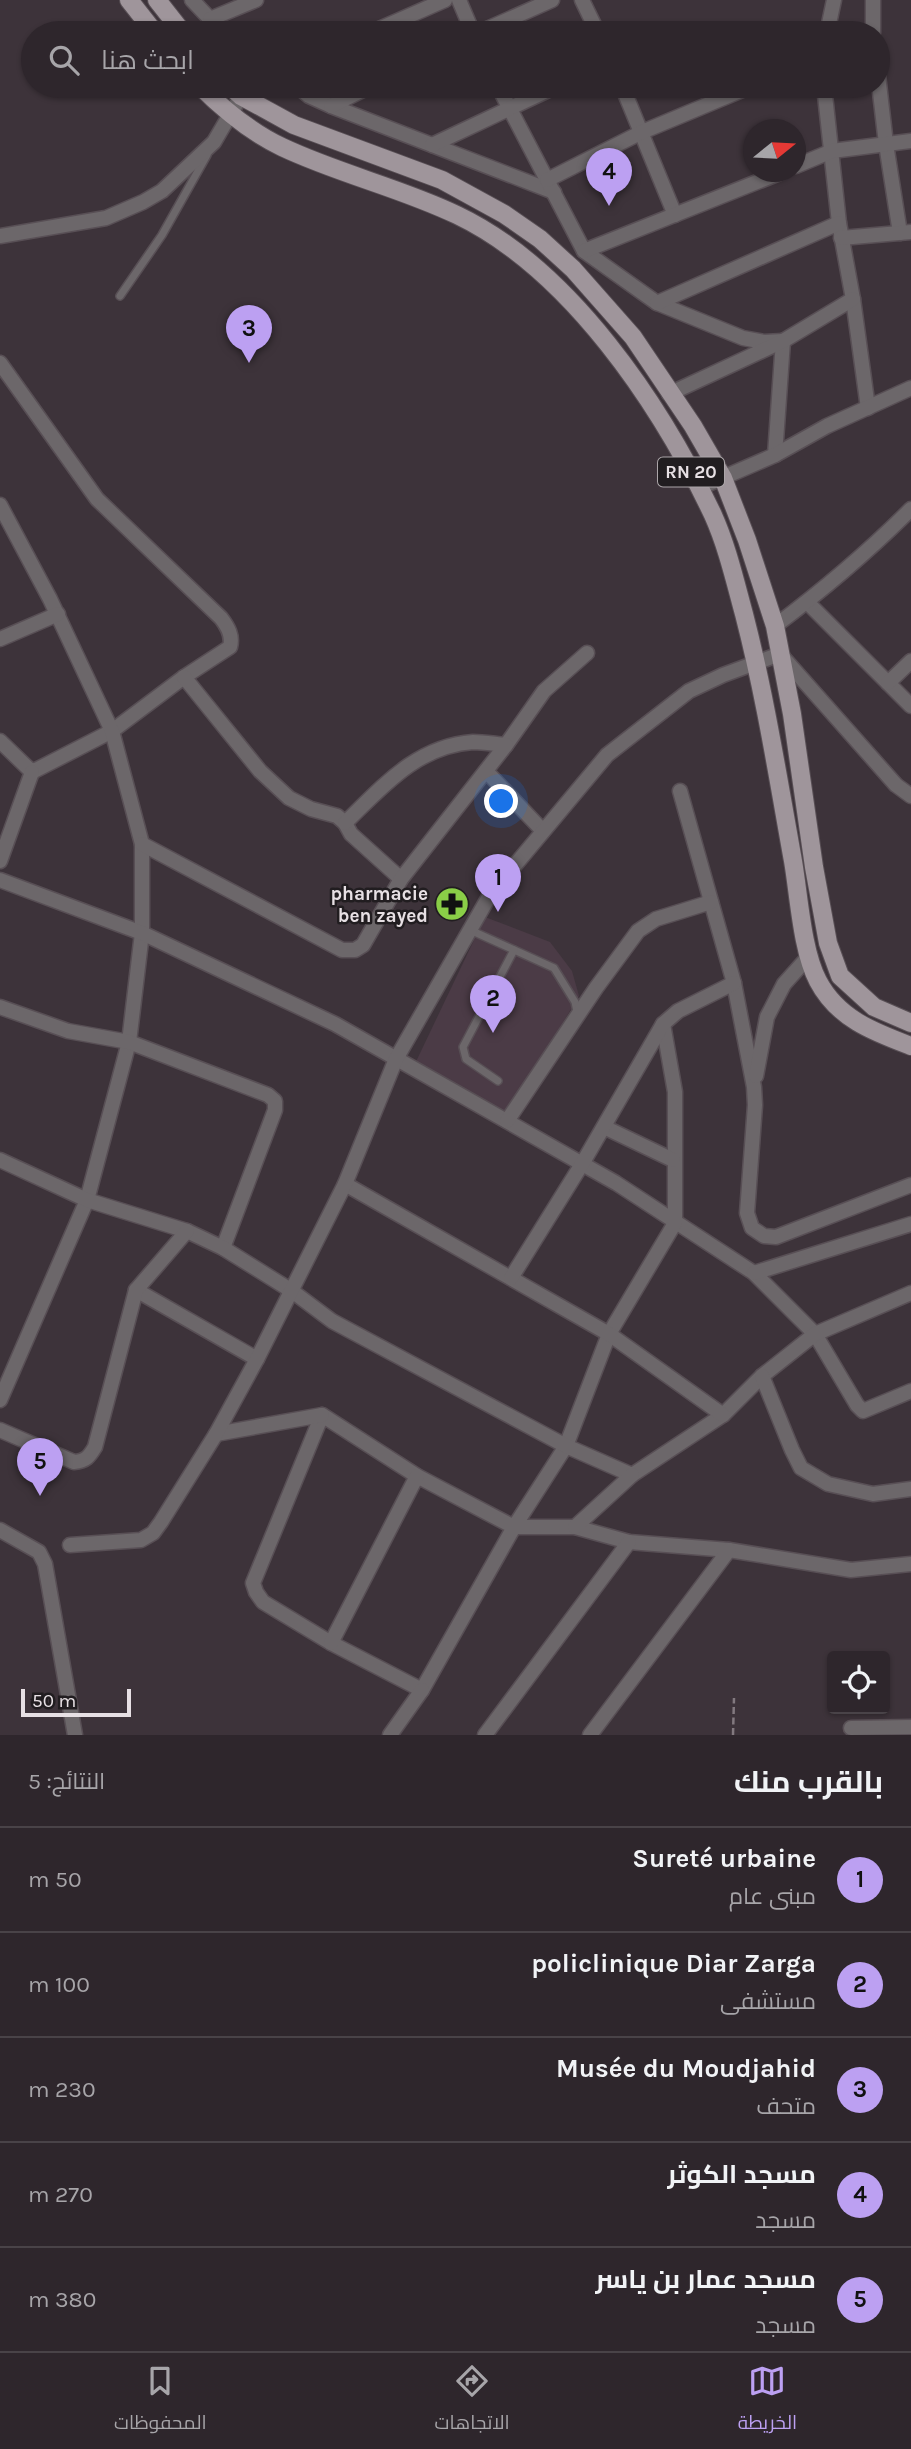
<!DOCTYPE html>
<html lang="ar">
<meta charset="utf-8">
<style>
:root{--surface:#2e262c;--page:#3a3238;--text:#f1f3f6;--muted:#a7a5a9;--line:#494348;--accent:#bca0f2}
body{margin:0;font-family:Karla,Cairo,sans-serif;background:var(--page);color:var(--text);direction:rtl}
.controls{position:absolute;right:21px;bottom:21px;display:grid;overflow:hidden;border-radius:7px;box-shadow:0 2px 5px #0004}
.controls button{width:63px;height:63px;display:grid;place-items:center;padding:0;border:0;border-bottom:2px solid var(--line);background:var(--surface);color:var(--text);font:35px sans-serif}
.compass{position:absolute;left:743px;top:119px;width:63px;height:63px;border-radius:50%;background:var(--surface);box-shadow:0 2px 5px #0004;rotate:72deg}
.scale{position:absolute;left:21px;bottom:18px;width:110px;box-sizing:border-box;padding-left:7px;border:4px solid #e7e0e4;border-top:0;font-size:19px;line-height:24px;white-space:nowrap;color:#e7e0e4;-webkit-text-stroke:5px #211d20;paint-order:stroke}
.you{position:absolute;left:502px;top:802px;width:24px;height:24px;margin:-18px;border:5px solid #fff;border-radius:50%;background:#1a73e8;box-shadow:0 0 0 10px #1a73e833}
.badge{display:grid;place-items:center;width:46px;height:46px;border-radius:50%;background:var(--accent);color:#111;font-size:23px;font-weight:700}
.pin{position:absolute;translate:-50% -58px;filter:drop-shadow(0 2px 4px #0008)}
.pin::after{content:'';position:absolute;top:37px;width:24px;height:21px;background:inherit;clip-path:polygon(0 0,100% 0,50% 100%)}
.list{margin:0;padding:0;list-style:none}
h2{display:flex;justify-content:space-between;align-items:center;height:91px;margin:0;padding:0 28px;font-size:30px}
h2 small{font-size:23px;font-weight:400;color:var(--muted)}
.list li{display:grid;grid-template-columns:46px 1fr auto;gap:21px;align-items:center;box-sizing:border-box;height:105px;padding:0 28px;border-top:2px solid var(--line)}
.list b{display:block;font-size:26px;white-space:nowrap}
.list p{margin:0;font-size:23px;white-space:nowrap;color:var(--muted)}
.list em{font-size:23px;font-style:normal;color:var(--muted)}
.icon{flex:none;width:38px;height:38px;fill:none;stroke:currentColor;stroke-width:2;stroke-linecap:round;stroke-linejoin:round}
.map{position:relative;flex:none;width:911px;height:1735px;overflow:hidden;direction:ltr}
.search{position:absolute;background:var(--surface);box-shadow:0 2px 5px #0004;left:21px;right:21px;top:21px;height:77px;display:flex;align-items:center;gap:18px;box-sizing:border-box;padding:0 24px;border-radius:38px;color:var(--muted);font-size:26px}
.sheet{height:616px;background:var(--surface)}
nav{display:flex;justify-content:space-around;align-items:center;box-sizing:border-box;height:98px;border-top:2px solid var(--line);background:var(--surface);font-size:19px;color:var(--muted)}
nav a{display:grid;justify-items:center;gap:4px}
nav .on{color:var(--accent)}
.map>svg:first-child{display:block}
.built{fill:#4b3b46}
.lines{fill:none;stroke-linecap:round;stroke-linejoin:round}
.service-casing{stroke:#584f55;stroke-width:10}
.minor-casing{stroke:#584f55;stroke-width:17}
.primary-casing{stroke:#584f55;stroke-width:20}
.path{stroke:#82797f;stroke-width:2.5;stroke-dasharray:7 3.5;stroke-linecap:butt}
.service{stroke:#6c676a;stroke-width:7}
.minor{stroke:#6c676a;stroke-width:14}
.primary{stroke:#9f959b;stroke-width:18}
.labels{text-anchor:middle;stroke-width:5;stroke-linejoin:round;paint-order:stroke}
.shield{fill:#211d20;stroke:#aca6a9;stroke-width:2}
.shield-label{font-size:18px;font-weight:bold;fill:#e7e0e4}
.poi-label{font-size:19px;font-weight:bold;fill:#e7e0e4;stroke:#211d20;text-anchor:end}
</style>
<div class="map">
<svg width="911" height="1735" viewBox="0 0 911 1735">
<rect width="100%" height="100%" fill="#3d333a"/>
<!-- built -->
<polygon class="built" points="485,917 550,942 572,971 579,996 502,1123 412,1070"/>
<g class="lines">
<!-- service casing -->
<g class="service-casing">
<g id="service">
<polyline points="120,296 162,235 207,155"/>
<polyline points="470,930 554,968 575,1002 577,1012"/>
<polyline points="498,1081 466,1059 463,1047 514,950"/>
</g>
</g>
<!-- minor casing -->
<g class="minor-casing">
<g id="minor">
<polyline points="192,0 210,19 228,33"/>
<polyline points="459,0 473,33"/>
<polyline points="582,0 598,33"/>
<polyline points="210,19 256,0"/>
<polyline points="370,33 445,0"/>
<polyline points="478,33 552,0"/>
<polyline points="677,33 692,33"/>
<polyline points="827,33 834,0"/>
<polyline points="873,33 873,0"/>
<polyline points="878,75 886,144 900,233"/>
<polyline points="297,86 309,96 331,106 554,192"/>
<polyline points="498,86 584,251 657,303 743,338 764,342 783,341 775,455"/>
<polyline points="622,86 675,215"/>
<polyline points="824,86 839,223 853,299 868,408"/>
<polyline points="331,106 371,86"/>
<polyline points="432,145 557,86"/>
<polyline points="796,166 832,151 911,141"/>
<polyline points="547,180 642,132 752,86"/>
<polyline points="0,236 106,218 143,202 162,191 214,142 241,96"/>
<polyline points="841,238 911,232"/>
<polyline points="584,251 782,172"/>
<polyline points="657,303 839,223"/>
<path d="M0 363 97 499 221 618C228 627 233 636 230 647L184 677 112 731 32 772 0 741"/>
<polyline points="669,394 783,341 853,299"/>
<polyline points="699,488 775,455 827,426 911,388"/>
<polyline points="0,505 50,599 112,731 142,844 142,933 129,1042 87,1200 0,1400"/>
<polyline points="807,602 911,706"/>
<path d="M775 626C823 590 869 551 911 509"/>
<polyline points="0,639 58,614"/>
<polyline points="184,677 260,771 289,798 311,809 337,816 345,823 351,834 401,879"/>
<polyline points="888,683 911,661"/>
<polyline points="506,745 544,691 587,653"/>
<polyline points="486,771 543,831"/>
<polyline points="680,791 734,983 754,1087 755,1105 747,1213 752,1228 764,1236 776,1237 911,1185"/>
<path d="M142 844 342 950H355L363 945 401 879 506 745C495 744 483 742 473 742 417 746 383 786 345 823"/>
<polyline points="0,861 32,772"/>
<polyline points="0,880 142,933 335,1024 616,1183 754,1273 815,1334 857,1405 863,1411 911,1391"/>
<polyline points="0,1007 68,1031 129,1042 268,1095 275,1101 275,1110 223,1248"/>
<polyline points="663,1024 675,1092 675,1223 609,1334 566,1446 514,1527 422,1690 331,1643 263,1602 256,1592 253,1583 322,1415 417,1476 514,1527 575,1527 629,1542 729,1550 851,1570 911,1564"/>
<polyline points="756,1076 767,1017 784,984 810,955"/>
<polyline points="507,1121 596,988 638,931 656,919 711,902"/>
<polyline points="604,1127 673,1160"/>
<polyline points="0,1160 87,1200 187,1231 223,1248 292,1291 332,1321 566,1446 632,1475 723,1415 762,1376 815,1334 911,1293"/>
<polyline points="345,1184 609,1334 723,1415"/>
<polyline points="754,1273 911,1224"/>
<polyline points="511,1278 582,1164 663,1024 678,1011 734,983"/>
<polyline points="136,1290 257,1359"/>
<polyline points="762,1376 792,1450 801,1468 828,1484 873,1494 911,1489"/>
<path d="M0 1430 74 1462C86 1461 89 1457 95 1447L136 1290 187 1231"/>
<polyline points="216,1434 322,1415"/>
<polyline points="575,1527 632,1475"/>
<polyline points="0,1530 39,1552 45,1564 75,1735"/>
<polyline points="70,1545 141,1540 153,1533 161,1522 216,1434 257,1359 345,1184 396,1059 490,895 607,755 689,691 723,675 780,654 896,785 911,796"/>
<polyline points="331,1643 417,1476"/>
<polyline points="851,1728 911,1727"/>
<polyline points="390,1735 422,1690"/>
<polyline points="485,1735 629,1542"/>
<polyline points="590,1735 729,1550"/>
</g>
</g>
<!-- primary casing -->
<g class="primary-casing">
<g id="primary">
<polyline points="129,0 155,33"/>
<polyline points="157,0 183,33"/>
<path d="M200 86C224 110 250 132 282 147 339 174 401 188 457 215 570 269 661 405 713 515 727 546 735 581 744 614 765 695 778 778 793 861 799 896 802 951 818 981 838 1019 874 1032 911 1046"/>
<polyline points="230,86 241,96 294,125 442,180 504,214 540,239 573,269 633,337 693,426 723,478 747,540 775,626 792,714 814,867 828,943 840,976 874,1007 911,1023"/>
</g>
</g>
<!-- path -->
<polyline class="path" points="733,1735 734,1698"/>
<!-- service -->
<use href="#service" class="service"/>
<!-- minor -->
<use href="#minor" class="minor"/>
<!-- primary -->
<use href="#primary" class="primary"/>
</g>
<!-- icons -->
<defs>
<g id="pharmacy-disc" transform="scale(1.75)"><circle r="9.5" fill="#8ace47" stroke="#211d20"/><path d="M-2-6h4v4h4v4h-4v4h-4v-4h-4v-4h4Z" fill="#111"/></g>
</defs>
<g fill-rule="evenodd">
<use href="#pharmacy-disc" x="452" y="904"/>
</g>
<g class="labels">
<!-- shield labels -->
<rect class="shield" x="658" y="457.5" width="66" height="29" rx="5"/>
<g class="shield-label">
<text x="691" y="478">RN 20</text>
</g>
<!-- poi labels -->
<g class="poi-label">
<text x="428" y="900">pharmacie<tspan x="428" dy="22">ben zayed</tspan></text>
</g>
</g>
</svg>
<div class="controls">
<button><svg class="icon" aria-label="locate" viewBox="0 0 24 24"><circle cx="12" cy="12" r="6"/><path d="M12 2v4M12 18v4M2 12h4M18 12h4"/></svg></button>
</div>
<svg class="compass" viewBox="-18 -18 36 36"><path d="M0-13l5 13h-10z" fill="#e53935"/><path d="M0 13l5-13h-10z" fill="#a7a5a9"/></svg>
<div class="scale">50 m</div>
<div class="you"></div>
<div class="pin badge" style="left:498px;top:912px">1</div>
<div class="pin badge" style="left:493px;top:1033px">2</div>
<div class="pin badge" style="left:249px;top:363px">3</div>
<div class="pin badge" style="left:609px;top:206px">4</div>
<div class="pin badge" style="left:40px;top:1496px">5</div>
<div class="search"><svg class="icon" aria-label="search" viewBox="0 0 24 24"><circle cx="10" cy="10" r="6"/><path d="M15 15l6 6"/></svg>ابحث هنا</div>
</div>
<section class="sheet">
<h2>بالقرب منك<small>النتائج: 5</small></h2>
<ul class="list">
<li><span class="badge">1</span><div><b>Sureté urbaine</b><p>مبنى عام</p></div><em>50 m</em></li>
<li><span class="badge">2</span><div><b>policlinique Diar Zarga</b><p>مستشفى</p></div><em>100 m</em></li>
<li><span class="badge">3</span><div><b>Musée du Moudjahid</b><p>متحف</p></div><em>230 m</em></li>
<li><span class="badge">4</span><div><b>مسجد الكوثر</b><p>مسجد</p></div><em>270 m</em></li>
<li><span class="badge">5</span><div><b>مسجد عمار بن ياسر</b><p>مسجد</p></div><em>380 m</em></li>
</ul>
</section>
<nav>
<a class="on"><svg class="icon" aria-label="map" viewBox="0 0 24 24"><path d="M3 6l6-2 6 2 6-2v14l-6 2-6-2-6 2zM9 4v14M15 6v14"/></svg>الخريطة</a>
<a><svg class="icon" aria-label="directions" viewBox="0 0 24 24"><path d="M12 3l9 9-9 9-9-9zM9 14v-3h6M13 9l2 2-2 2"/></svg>الاتجاهات</a>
<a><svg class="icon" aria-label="saved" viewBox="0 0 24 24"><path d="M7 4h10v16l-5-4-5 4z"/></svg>المحفوظات</a>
</nav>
